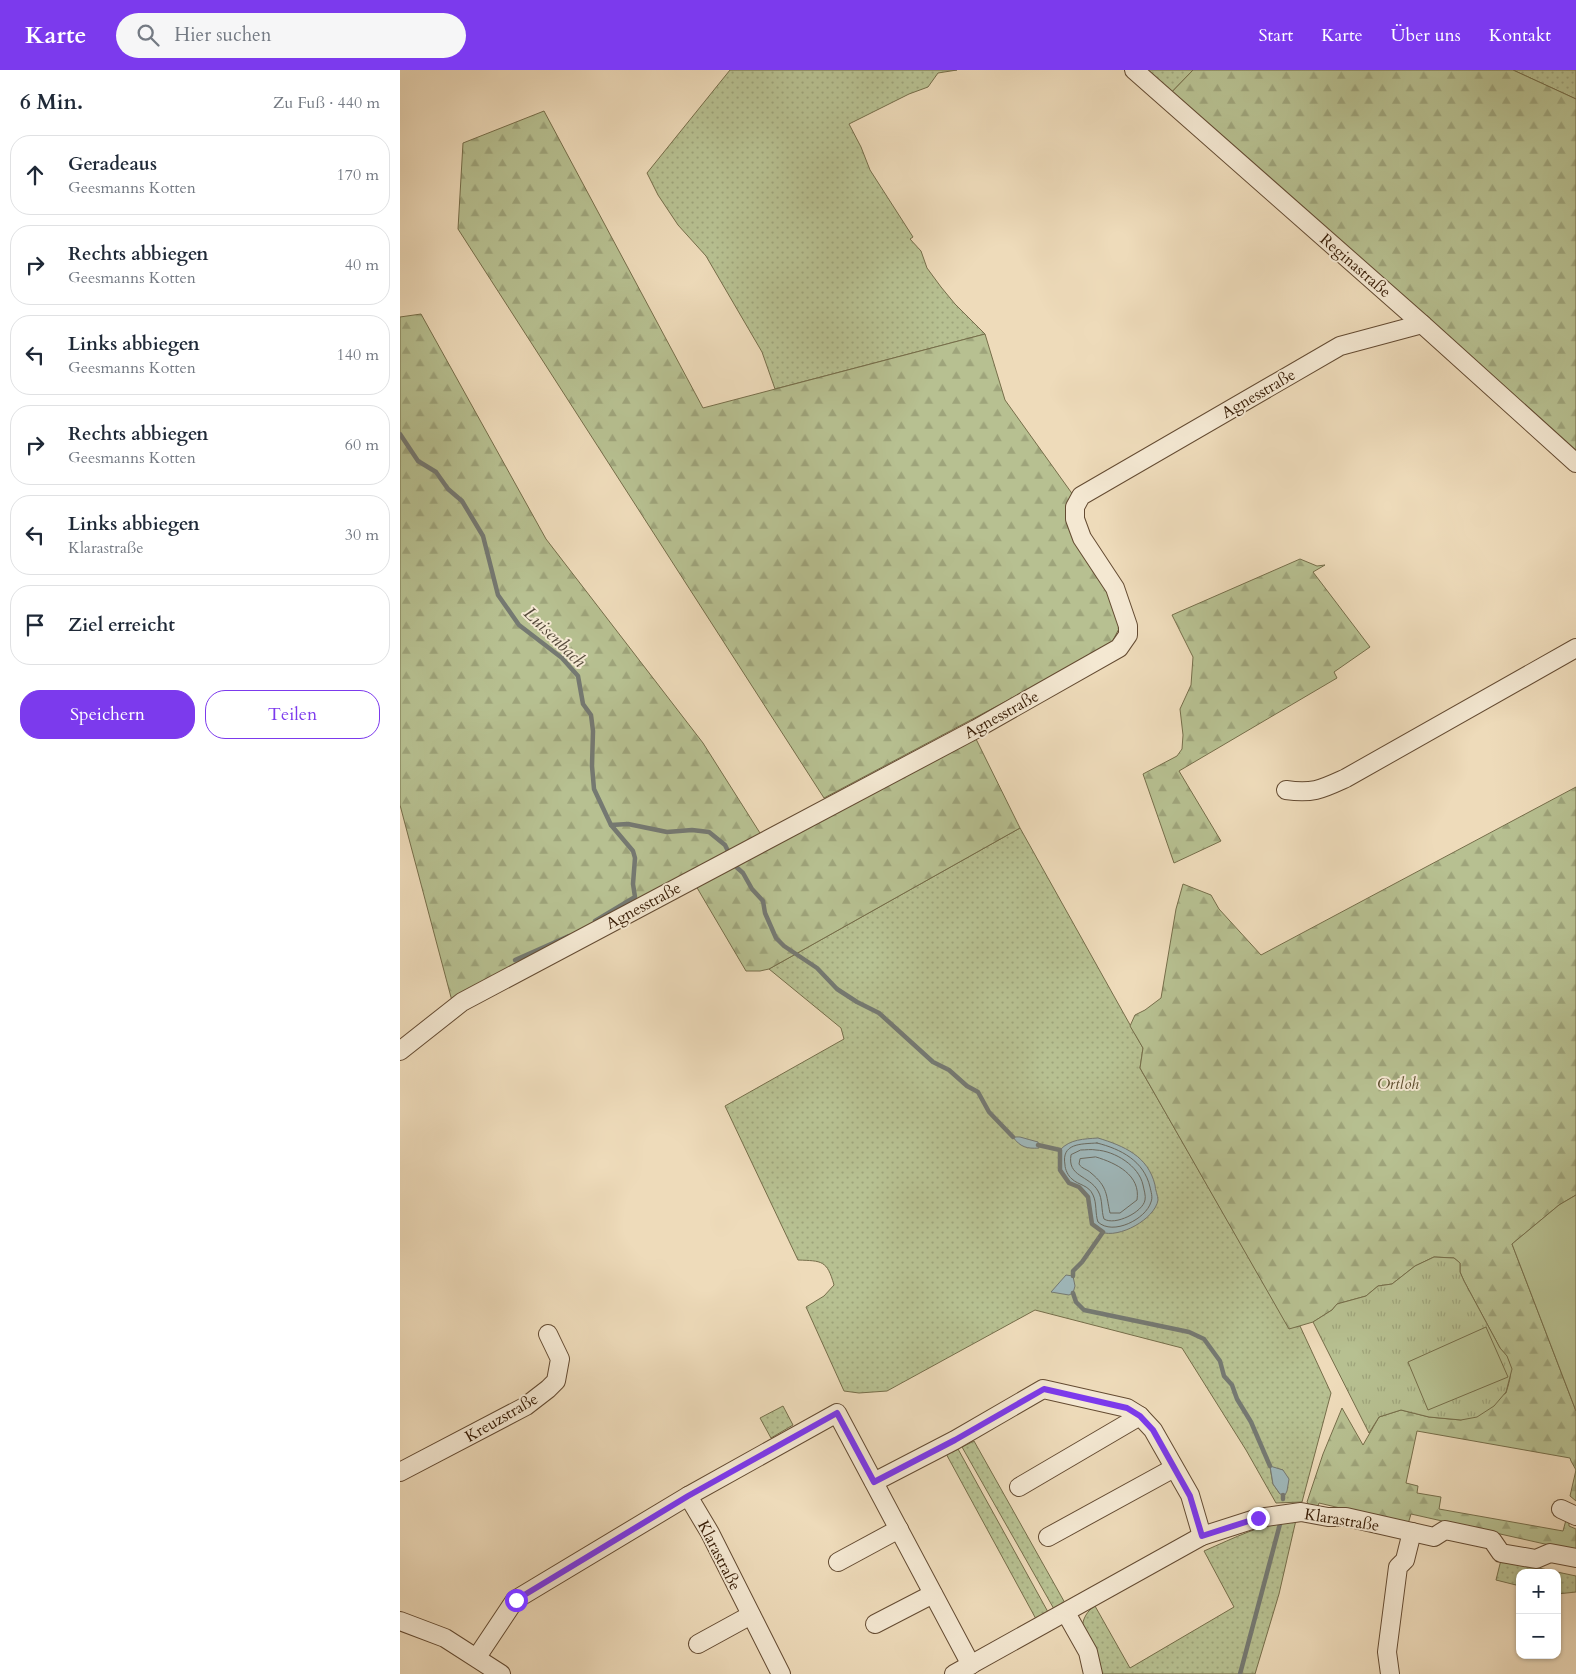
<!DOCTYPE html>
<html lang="de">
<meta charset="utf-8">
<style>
:root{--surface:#fff;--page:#f6f6f7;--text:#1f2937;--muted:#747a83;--line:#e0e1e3;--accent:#7c3aed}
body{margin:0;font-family:Cardo,serif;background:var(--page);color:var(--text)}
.controls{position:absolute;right:15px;bottom:15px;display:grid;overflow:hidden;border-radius:10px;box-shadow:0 1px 4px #0004}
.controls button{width:45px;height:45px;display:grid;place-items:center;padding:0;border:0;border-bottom:1px solid var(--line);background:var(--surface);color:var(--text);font:25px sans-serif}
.stop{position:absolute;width:15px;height:15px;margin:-11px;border:4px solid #7c3aed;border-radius:50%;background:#fff}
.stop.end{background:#7c3aed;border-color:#fff;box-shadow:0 1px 5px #0008}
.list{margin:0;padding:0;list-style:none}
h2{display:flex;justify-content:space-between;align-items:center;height:65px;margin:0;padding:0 20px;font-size:21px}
h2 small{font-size:16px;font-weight:400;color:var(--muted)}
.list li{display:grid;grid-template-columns:32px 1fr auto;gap:15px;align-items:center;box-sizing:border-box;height:80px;margin:0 10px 10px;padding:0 10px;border:1px solid var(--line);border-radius:20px}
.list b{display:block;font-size:19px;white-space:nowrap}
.list p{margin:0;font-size:16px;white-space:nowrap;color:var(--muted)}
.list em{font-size:16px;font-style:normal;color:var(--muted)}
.actions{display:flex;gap:10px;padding:15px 20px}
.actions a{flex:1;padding:11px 0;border:1px solid var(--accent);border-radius:20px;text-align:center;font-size:18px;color:var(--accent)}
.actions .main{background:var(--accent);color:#fff}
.icon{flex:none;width:28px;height:28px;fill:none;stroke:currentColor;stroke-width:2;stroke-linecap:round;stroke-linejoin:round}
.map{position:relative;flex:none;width:1176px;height:1604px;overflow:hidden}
header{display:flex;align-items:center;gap:30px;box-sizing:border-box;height:70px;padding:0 25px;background:var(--accent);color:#fff}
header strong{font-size:24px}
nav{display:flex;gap:28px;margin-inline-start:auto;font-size:18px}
.search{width:350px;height:45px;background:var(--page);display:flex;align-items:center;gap:12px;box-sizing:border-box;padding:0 18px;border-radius:28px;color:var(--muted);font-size:19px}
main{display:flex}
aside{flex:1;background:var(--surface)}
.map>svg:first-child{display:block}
.grass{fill:url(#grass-dots);stroke:#766e4a;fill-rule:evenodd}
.forest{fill:url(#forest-firs);stroke:#766e4a}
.park{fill:url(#park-tufts);stroke:#766e4a}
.pitch{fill:#b7c091;stroke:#766e4a}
.water{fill:#9fb8bb;stroke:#757972}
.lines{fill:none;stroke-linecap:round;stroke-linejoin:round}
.shore{stroke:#6a6a60;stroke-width:1}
.stream{stroke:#757972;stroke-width:4.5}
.minor-casing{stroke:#644b32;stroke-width:20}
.minor{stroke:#f4e8d2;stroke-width:18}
.route{stroke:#7c3aed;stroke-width:6}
.labels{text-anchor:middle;stroke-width:4;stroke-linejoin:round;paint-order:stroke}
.street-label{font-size:16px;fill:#361b04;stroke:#f4e8d2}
.park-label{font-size:16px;font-style:italic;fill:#5d4d2e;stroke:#f4e8d2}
.water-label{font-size:18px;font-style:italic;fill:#564a3b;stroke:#f4e8d2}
</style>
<header>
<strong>Karte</strong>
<div class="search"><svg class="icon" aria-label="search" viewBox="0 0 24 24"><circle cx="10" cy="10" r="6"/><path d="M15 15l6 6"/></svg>Hier suchen</div>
<nav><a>Start</a><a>Karte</a><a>Über uns</a><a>Kontakt</a></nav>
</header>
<main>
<aside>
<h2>6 Min.<small>Zu Fuß · 440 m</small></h2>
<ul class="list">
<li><svg class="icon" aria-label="ahead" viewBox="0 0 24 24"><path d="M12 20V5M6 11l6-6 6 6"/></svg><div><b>Geradeaus</b><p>Geesmanns Kotten</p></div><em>170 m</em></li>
<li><svg class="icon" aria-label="right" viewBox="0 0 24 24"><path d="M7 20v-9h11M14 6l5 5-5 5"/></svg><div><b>Rechts abbiegen</b><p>Geesmanns Kotten</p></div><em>40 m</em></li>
<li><svg class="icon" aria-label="left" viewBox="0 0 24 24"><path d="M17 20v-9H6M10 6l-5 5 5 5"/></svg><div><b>Links abbiegen</b><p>Geesmanns Kotten</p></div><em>140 m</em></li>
<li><svg class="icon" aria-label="right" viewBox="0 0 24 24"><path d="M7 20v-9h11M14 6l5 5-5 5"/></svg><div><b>Rechts abbiegen</b><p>Geesmanns Kotten</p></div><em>60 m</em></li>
<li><svg class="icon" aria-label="left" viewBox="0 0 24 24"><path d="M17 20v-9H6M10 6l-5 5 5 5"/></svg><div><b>Links abbiegen</b><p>Klarastraße</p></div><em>30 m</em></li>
<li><svg class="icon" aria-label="arrive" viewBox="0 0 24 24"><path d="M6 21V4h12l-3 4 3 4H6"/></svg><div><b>Ziel erreicht</b></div></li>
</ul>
<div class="actions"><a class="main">Speichern</a><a>Teilen</a></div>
</aside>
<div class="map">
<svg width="1176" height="1604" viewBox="0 0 1176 1604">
<defs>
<pattern id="grass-dots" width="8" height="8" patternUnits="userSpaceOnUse" patternTransform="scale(1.25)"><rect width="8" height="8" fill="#b7c091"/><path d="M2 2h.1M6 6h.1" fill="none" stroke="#9ea47b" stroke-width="1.8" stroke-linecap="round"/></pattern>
<pattern id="forest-firs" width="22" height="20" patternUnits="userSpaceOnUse" patternTransform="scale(1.25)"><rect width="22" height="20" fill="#b7c091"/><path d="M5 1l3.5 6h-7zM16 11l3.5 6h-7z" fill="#9ea47b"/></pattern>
<pattern id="park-tufts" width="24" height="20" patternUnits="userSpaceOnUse" patternTransform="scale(1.25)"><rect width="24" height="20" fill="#b7c091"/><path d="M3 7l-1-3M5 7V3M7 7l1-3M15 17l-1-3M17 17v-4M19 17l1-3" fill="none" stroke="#9ea47b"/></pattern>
</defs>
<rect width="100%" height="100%" fill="#eedbba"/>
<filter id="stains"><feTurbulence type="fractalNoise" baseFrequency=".004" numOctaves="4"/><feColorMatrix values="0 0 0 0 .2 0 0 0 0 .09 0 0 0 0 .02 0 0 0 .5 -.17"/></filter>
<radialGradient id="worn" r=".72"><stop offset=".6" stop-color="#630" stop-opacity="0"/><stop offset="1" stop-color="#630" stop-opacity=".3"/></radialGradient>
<!-- grass -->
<g class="grass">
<polygon points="330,0 557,0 538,3 528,17 509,24 449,54 461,77 470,100 513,167 510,169 521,181 527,198 541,217 555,234 585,264 375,319 362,282 306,186 278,155 258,125 247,103"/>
<polygon points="739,0 793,0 767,27"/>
<polygon points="1113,0 1176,0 1176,29"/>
<path d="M620 758 743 978 740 998 889 1258 900 1256 931 1323 902 1432 876 1433 846 1380 782 1278 635 1240 487 1321 459 1323 444 1321 406 1237 424 1226 434 1215C427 1190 422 1191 398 1190L325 1036 444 969 441 958 369 899ZM870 1397 883 1400 880 1424 873 1414Z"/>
<polygon points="383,1336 393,1355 371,1368 360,1348"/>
<polygon points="574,1371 665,1533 654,1539 562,1377"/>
<polygon points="549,1378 552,1382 558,1379 648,1542 636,1549 544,1380"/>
<path d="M896 1450 879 1524 855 1604H700L682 1558C683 1548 687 1541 695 1536L730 1598 834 1537 804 1481C834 1468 863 1453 896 1450Z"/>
<polygon points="1101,1490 1176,1506 1176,1522 1157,1524 1157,1503 1120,1503 1120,1516 1096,1510"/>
</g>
<!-- forest -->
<g class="forest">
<polygon points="793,0 1113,0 1176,29 1176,389 767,27"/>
<polygon points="144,41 303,338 585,264 605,330 681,436 671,445 726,545 710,576 424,728 58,159 63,73"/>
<polygon points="21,244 146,469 303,673 360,763 367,778 576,669 620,758 369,899 360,901 346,901 296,816 113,913 56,946 0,735 0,247"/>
<polygon points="900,489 917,496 925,495 913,502 970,577 934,602 937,608 779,701 821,771 774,793 743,704 777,686 782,679 783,665 780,639 791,615 793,587 772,545"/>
<path d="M1176 717V1125L1159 1135 1112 1174 1176 1341V1431L1170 1426 1176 1400 1171 1391 1170 1388 1017 1361 1006 1413 1018 1416 1017 1423 1041 1427 1039 1439 1163 1461 1166 1450 1169 1451V1456L1176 1459V1481L1011 1444 1008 1454 919 1433 915 1443 907 1432 923 1384 942 1338 963 1375 979 1347 1001 1340 1029 1347 1061 1350 1106 1323C1112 1303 1114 1294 1100 1278L1064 1211 1060 1202V1193L1054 1188 1034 1187 1015 1196 992 1214 978 1216 966 1226 937 1234 932 1240 913 1252 889 1259 740 998 743 978 730 956 735 945 745 940 761 928 776 839 783 814 811 825 819 839 861 885Z"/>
</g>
<!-- park -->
<polygon class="park" points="1034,1187 1054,1188 1060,1193 1060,1202 1064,1211 1100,1278 1107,1286 1112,1299 1106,1322 1094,1336 1077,1347 1061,1350 1029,1347 1001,1340 979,1347 969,1363 913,1252 932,1240 937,1234 966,1226 978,1216 992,1214 1015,1196"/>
<!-- pitch -->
<g class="pitch">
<polygon points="1176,1125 1176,1341 1112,1174 1159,1135"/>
<polygon points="1086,1257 1108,1307 1028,1340 1008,1292"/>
</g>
<!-- water -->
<g class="water">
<path d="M613 1067H620L638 1072 639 1078C627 1079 620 1077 613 1067Z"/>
<path d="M698 1068C724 1076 748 1086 755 1115 755 1119 758 1126 758 1130 755 1149 719 1169 701 1162 698 1160 695 1157 692 1154L688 1127 679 1117 669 1113 660 1100V1080C670 1069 684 1069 698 1068Z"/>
<polygon points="666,1205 673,1206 675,1216 673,1223 669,1225 651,1222"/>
<polygon points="870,1396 883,1400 889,1409 887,1421 885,1425 880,1424 873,1414"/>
</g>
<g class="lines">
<!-- shore -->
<g class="shore">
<path d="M697 1073C721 1079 744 1091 750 1117 751 1122 753 1127 751 1132 746 1149 713 1166 698 1152 695 1144 697 1133 693 1125 689 1115 678 1115 672 1109 668 1106 665 1099 665 1095 661 1073 681 1074 697 1073Z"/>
<path d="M681 1080C686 1080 691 1079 696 1080 715 1081 739 1096 743 1115 744 1120 746 1126 745 1130 743 1142 715 1156 704 1149 701 1141 703 1129 698 1121 689 1105 667 1107 671 1085Z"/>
<path d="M696 1087C716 1093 741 1105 737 1130L720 1143H710C706 1125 708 1117 691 1103 687 1099 682 1099 679 1094L680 1089Z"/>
</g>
<!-- stream -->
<g class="stream">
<polyline points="0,364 18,391 36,402 48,419 62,431 83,466 98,525 119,555 162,588 178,606 183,634 191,645 193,661 192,696 194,719 211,755 228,754 267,762 292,760 309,762 325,775 328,781"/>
<polyline points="334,795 343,803 352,819 363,831 365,843 376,868 384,876 417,898 437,919 457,932 479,943 533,992 549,1000 567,1016 578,1022 589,1042 613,1067"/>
<polyline points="195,851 235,827 233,814 235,788 233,781 211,755"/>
<polyline points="115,890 169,866"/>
<polyline points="638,1075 660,1080 660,1100 669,1113 679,1117 688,1127 692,1154 703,1162 682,1192 673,1201 673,1206"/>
<polyline points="673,1223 676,1232 684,1240 789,1262 804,1269 820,1291 824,1306 832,1315 837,1329 851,1352 870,1396"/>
<polyline points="883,1425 883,1429"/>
<polyline points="840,1604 880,1454"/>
</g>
<!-- minor casing -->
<g class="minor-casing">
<g id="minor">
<polyline points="734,0 1022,254 1176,393"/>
<path d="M886 720C913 724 922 719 946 708L1176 578"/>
<polyline points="0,981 62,932 576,659 719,578 728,565 728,556 715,518 682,468 675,449 675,437 681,426 940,276 1022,254"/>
<polyline points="0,1402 126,1336 148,1319 156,1311 160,1289 148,1264"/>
<polyline points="474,1412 555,1370 643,1319 727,1338 740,1346 753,1360 790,1425 802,1466"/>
<polyline points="619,1417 740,1346"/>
<polyline points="288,1426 310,1463 381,1604"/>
<polyline points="1161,1439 1176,1446"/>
<polyline points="648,1467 774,1398"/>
<polyline points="438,1492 499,1459"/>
<polyline points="666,1543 688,1582 693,1604"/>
<polyline points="0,1551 45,1568 101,1604"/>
<polyline points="475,1554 533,1524"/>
<polyline points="298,1574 351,1545"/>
<polyline points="77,1587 115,1530 288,1426 437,1343 571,1595"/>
<polyline points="554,1604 802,1466 858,1448 901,1442 928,1447 946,1447 1034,1467 1045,1460 1092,1470 1101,1483 1136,1489 1150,1483 1176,1488"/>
<polyline points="990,1604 987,1582 998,1497 1005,1490 1012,1462"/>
</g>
</g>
<!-- minor -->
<use href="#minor" class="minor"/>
</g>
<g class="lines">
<!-- route -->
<polyline class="route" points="116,1530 288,1426 437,1343 474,1412 555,1370 644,1319 727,1338 740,1346 753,1360 790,1426 802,1466 858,1448"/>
</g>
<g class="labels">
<!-- street labels -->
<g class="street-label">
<text transform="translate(956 195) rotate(41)" y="6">Reginastraße</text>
<text transform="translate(858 323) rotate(-30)" y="6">Agnesstraße</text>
<text transform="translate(601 644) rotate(-29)" y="6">Agnesstraße</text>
<text transform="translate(243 835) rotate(-28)" y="6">Agnesstraße</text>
<text transform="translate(101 1347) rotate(-30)" y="6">Kreuzstraße</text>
<text transform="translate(942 1449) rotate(9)" y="6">Klarastraße</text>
<text transform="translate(320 1485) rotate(63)" y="6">Klarastraße</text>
</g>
<!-- park labels -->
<g class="park-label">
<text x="998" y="1019">Ortloh</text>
</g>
<!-- water labels -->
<g class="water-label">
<text transform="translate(155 567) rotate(44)" y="6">Luisenbach</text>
</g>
</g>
<rect width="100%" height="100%" filter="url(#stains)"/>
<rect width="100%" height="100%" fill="url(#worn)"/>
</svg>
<div class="controls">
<button>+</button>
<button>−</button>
</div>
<div class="stop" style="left:116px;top:1530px"></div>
<div class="stop end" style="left:858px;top:1448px"></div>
</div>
</main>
